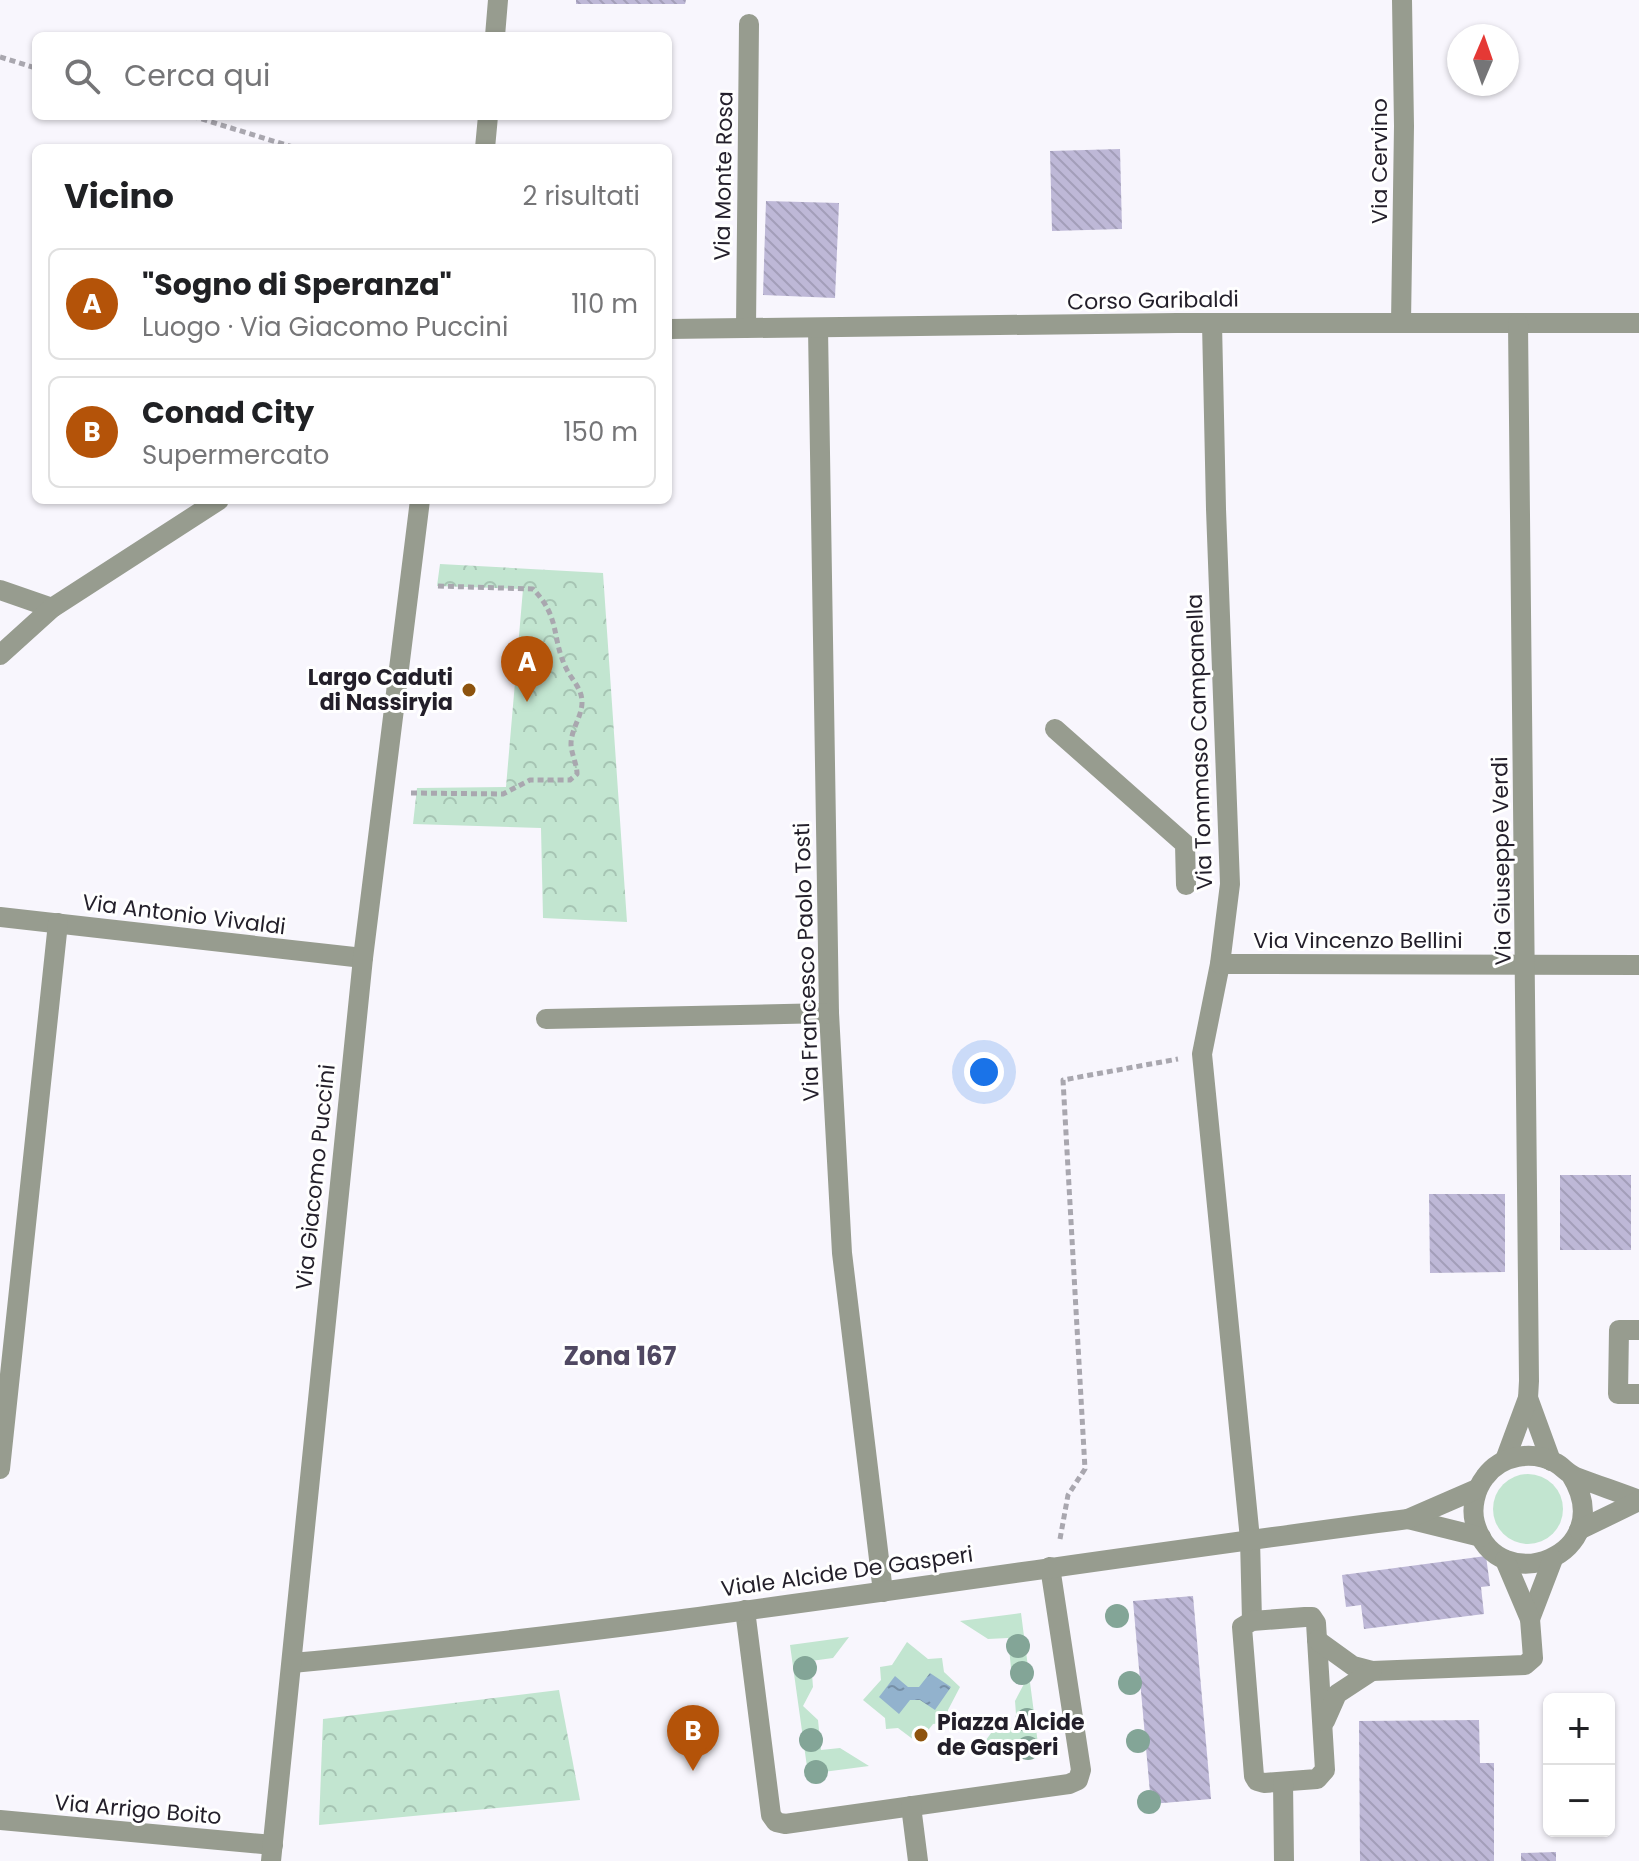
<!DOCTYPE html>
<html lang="it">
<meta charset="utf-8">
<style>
:root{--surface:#fff;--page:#f6f6f6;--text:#202124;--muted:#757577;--line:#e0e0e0;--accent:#b45309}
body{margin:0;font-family:Poppins,sans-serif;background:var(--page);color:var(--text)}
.controls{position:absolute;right:24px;bottom:24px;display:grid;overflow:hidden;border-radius:12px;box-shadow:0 2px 6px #0004}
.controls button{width:72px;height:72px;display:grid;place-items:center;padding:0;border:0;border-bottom:2px solid var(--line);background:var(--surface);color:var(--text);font:40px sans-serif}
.compass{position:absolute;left:1447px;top:24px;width:72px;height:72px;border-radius:50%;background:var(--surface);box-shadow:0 2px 6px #0004;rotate:2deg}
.you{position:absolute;left:984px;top:1072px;width:28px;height:28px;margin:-20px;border:6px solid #fff;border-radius:50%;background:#1a73e8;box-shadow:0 0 0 12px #1a73e833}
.badge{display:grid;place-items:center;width:52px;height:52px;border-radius:50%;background:var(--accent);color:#fff;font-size:26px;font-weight:700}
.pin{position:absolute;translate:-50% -66px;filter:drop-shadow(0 2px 4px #0008)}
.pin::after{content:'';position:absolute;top:42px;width:28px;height:24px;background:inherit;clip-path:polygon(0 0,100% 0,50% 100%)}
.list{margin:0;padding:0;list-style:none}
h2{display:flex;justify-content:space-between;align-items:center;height:104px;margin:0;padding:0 32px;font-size:34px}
h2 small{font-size:26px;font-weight:400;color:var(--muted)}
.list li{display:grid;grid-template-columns:52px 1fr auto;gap:24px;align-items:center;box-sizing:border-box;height:112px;margin:0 16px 16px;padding:0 16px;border:2px solid var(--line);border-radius:12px}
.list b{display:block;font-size:30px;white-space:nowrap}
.list p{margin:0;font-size:26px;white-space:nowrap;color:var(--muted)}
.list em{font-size:26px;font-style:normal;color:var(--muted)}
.icon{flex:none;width:44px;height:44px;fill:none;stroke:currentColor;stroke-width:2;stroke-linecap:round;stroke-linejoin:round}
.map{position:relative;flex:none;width:1639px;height:1861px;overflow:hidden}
.search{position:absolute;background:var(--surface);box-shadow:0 2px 6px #0004;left:32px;top:32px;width:640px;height:88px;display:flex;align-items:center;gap:20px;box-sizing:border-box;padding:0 28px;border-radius:12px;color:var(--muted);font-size:30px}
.panel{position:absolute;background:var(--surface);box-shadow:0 2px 6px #0004;left:32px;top:144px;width:640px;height:360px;border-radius:12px}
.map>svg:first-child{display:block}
.grass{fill:#c2e5d0}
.park{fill:url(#park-crowns)}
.water{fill:url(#water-ripples)}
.building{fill:url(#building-back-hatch)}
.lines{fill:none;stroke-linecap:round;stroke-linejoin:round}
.path{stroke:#a9a7af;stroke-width:5;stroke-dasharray:6 4;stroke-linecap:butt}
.minor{stroke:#979c8f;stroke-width:20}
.tree{fill:#83a597}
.poi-dot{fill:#8e540e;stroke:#fff;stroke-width:3}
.labels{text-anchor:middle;stroke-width:6;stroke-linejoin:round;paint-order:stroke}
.street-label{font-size:22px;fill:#231f2a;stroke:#fff}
.poi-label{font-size:22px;font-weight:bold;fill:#231f2a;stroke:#fff;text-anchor:end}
.quarter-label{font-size:26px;font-weight:bold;fill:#504862;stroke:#fff}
</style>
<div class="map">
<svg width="1639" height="1861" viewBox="0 0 1639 1861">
<defs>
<pattern id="park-crowns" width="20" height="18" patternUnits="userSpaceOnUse" patternTransform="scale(2)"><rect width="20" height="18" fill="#c2e5d0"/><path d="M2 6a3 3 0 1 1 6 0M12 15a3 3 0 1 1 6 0" fill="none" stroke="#a6c4b3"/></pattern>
<pattern id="water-ripples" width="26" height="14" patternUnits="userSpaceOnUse" patternTransform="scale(2)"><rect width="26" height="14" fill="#92b2cd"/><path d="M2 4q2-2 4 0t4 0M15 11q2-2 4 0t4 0" fill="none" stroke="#7790a7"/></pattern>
<pattern id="building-back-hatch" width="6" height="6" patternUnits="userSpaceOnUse" patternTransform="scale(2)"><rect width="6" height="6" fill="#beb8d7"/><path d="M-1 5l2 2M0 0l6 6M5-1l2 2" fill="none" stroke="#a39eb9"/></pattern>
</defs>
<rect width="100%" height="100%" fill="#f8f6fd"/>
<!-- grass -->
<g class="grass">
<circle cx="1528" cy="1509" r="35"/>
<polygon points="1021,1613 1038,1744 978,1751 994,1729 1017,1727 1015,1701 1025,1682 1011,1668 1008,1638 988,1639 960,1621"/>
<polygon points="849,1637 833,1658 811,1661 813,1687 803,1706 818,1720 821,1750 840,1748 869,1766 808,1774 790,1645"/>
<polygon points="907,1642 928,1659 942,1658 944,1672 960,1687 948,1710 948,1722 933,1724 918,1743 898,1728 886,1729 885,1718 863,1700 881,1680 880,1667 892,1665"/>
</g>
<!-- park -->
<g class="park">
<polygon points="440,564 603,573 627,922 543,918 541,828 413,824 417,788 506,787 523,589 437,586"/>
<polygon points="559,1690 580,1800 319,1825 323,1719"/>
</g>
<!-- water -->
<polygon class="water" points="930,1673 951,1687 935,1710 920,1700 910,1700 899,1714 879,1697 895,1676 908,1687 919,1687"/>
<!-- building -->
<g class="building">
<polygon points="576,0 686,0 685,4 576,4"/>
<polygon points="1120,149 1122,229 1052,231 1050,151"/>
<polygon points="766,201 839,203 835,298 763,295"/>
<rect x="1560" y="1175" width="71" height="75"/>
<polygon points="1429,1194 1505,1194 1505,1272 1430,1273"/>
<polygon points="1486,1556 1490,1586 1481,1587 1484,1614 1364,1629 1361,1605 1346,1607 1342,1575"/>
<polygon points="1193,1596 1211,1799 1151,1804 1133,1601"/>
<polygon points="1479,1720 1480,1763 1494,1763 1494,1861 1360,1861 1359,1721"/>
<polygon points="1556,1852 1556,1861 1521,1861 1521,1853"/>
</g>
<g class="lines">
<!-- path -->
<g class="path">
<polyline points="0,57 36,68"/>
<polyline points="192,116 296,148"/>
<path d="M411 793 503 794 530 780H570L577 774C577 764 571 753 571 744 571 727 586 712 581 695 579 686 570 677 566 668 551 637 561 618 533 589L436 586"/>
<polyline points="1060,1539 1068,1495 1085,1469 1063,1080 1178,1059"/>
</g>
<!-- minor -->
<g class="minor">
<polyline points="495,36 498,0"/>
<polyline points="485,148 488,116"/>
<polyline points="1212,323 1216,509 1230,884 1220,964 1202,1054 1250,1539 1252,1621"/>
<polyline points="1401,323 1404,126 1402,0"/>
<polyline points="746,328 749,24"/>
<polyline points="818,328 829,1013 842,1253 883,1592"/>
<polyline points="668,329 1177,323 1639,323"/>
<polyline points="0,590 52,608"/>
<polyline points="0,655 52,608 219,500"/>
<polyline points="1055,729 1185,844 1186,885"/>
<polyline points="0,917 363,958"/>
<polyline points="1220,964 1639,965"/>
<polyline points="546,1019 829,1013"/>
<polyline points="1639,1330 1619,1330 1618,1394 1639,1394"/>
<polyline points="1528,1398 1551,1461"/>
<polyline points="1505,1460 1528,1398 1529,1381 1518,323"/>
<polyline points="0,1469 58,923"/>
<path d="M1571 1475C1621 1555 1497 1602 1475 1523 1471 1508 1475 1490 1485 1477 1501 1455 1532 1450 1556 1463 1563 1467 1568 1474 1576 1477 1597 1485 1618 1492 1639 1500"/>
<polyline points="1408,1519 1481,1537"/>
<polyline points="1579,1530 1639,1501"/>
<polyline points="745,1610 771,1815 776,1822 785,1824 1069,1784 1078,1780 1081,1770 1050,1567"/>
<polygon points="1305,1617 1312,1617 1316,1623 1325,1770 1317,1779 1264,1783 1257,1781 1254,1776 1242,1627 1252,1621"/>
<polyline points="1530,1619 1553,1559"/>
<polyline points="1317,1640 1353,1666 1372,1671 1525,1665 1533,1658 1530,1619 1505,1560"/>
<path d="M292 1663C665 1629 1036 1567 1408 1519L1477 1489"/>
<polyline points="1325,1721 1337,1694 1372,1671"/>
<polyline points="1283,1782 1284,1861"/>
<polyline points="911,1806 918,1861"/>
<polyline points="0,1820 273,1845"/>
<polyline points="271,1861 363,958 420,500"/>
</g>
</g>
<!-- trees -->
<g class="tree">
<circle cx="1117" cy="1616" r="12"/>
<circle cx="1018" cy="1646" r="12"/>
<circle cx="805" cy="1668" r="12"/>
<circle cx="1022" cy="1673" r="12"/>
<circle cx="1130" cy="1683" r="12"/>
<circle cx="1027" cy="1720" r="12"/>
<circle cx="811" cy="1740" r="12"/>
<circle cx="1138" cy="1741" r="12"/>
<circle cx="1028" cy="1748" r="12"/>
<circle cx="816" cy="1772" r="12"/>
<circle cx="1149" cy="1802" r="12"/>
</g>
<!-- markers -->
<g class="poi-dot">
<circle cx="469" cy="690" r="8"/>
<circle cx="921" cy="1735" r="8"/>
</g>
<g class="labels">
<!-- street labels -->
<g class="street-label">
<text transform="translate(1379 161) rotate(-90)" y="8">Via Cervino</text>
<text transform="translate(723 176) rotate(-89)" y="8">Via Monte Rosa</text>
<text transform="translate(1153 300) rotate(-1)" y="8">Corso Garibaldi</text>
<text transform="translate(1199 742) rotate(-92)" y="8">Via Tommaso Campanella</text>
<text transform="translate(1501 861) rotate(-91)" y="8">Via Giuseppe Verdi</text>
<text transform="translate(184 914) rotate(7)" y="8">Via Antonio Vivaldi</text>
<text x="1358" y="948">Via Vincenzo Bellini</text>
<text transform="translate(806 962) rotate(-92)" y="8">Via Francesco Paolo Tosti</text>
<text transform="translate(315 1177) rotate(-84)" y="8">Via Giacomo Puccini</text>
<text transform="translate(847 1571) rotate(-8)" y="8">Viale Alcide De Gasperi</text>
<text transform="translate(138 1809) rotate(5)" y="8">Via Arrigo Boito</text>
</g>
<!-- poi labels -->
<g class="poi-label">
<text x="453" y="685">Largo Caduti<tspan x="453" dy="25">di Nassiryia</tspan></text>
<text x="937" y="1730" text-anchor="start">Piazza Alcide<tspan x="937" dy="25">de Gasperi</tspan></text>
</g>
<!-- quarter labels -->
<g class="quarter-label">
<text x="620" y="1365">Zona 167</text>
</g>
</g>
</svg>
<div class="controls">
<button>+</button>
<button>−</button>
</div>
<svg class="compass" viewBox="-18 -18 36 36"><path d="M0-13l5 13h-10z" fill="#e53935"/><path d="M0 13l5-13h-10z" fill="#757577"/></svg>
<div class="you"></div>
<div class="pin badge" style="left:527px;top:702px">A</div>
<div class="pin badge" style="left:693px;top:1771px">B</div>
<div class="search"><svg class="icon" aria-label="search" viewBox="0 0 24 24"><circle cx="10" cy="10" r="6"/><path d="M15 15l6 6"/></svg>Cerca qui</div>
<section class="panel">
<h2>Vicino<small>2 risultati</small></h2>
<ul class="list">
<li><span class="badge">A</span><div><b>&quot;Sogno di Speranza&quot;</b><p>Luogo · Via Giacomo Puccini</p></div><em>110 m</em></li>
<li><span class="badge">B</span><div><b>Conad City</b><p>Supermercato</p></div><em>150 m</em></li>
</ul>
</section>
</div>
